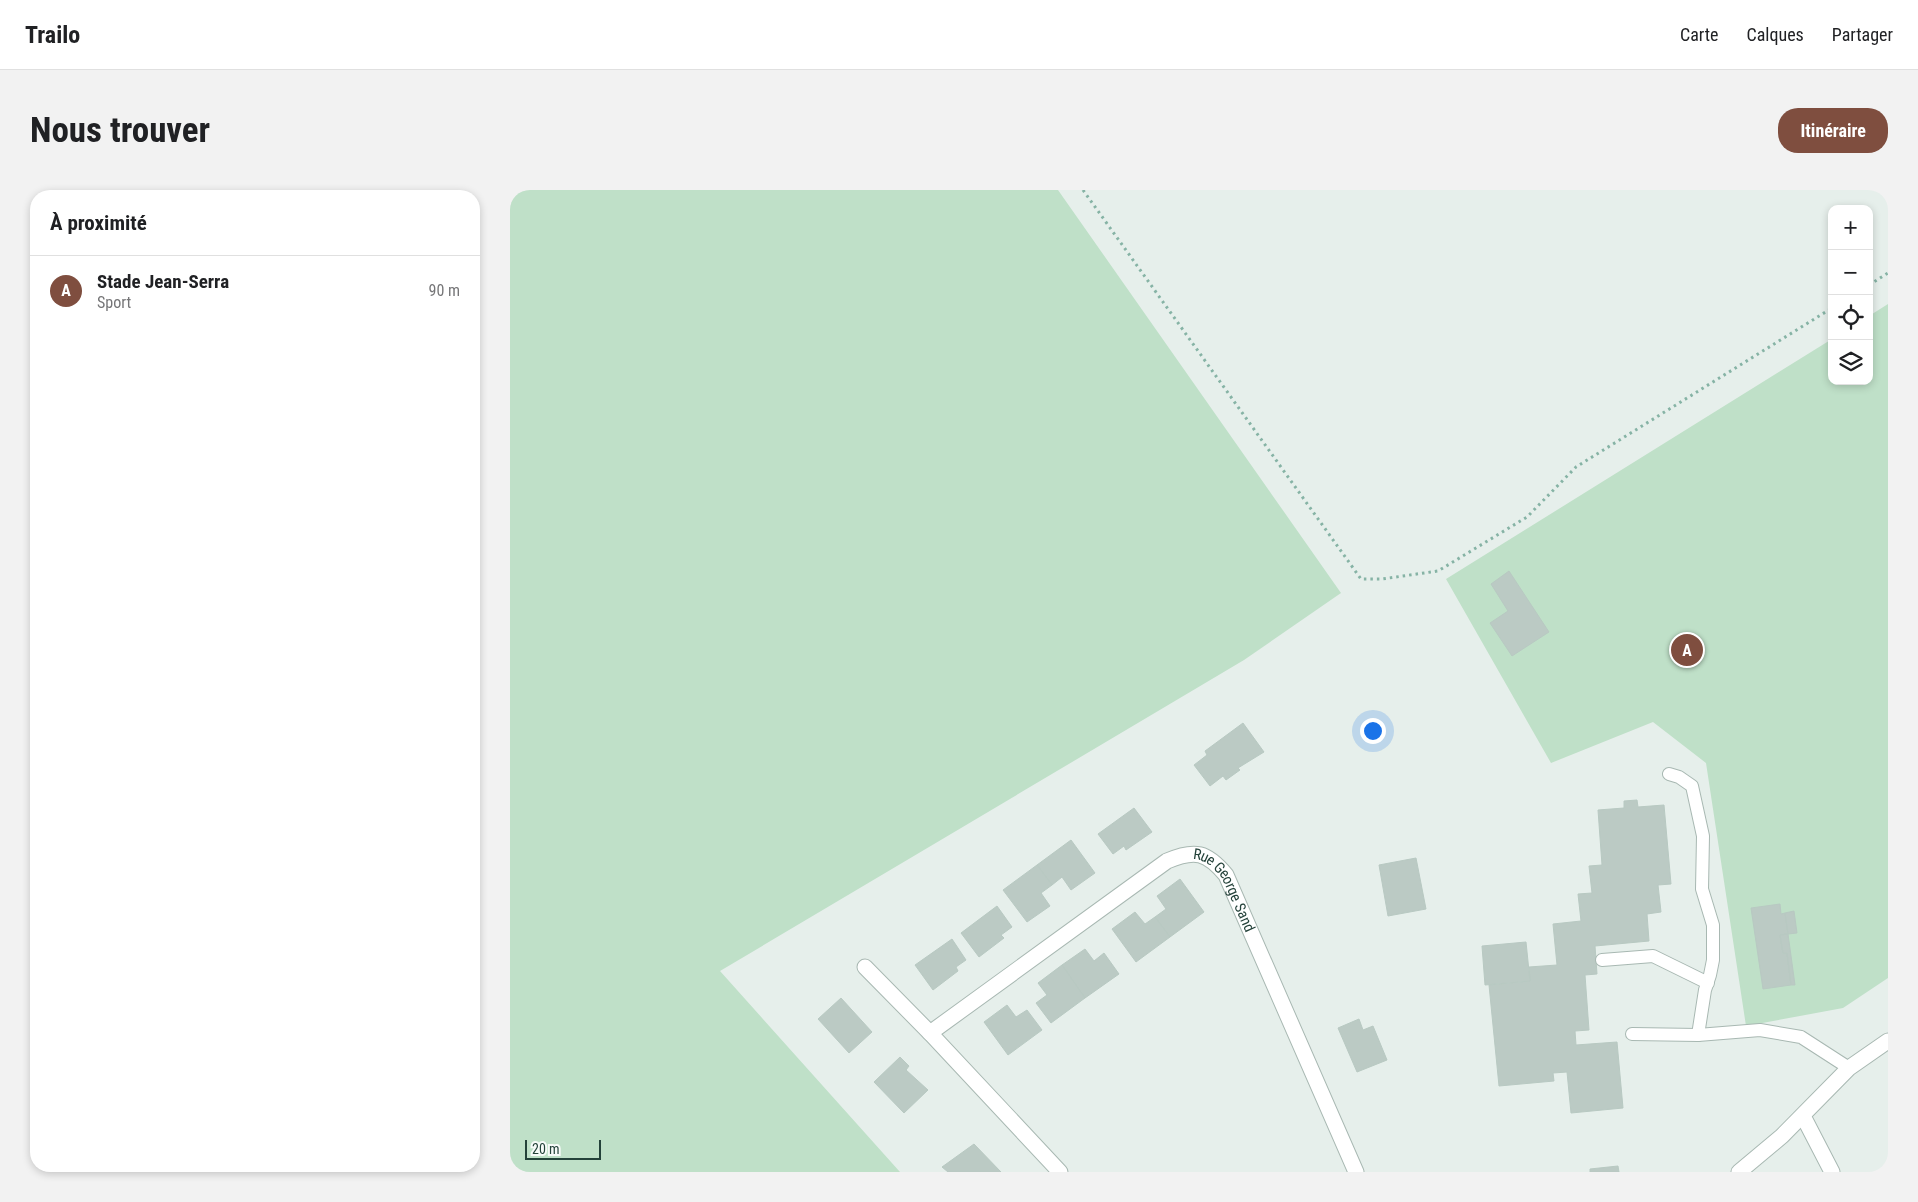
<!DOCTYPE html>
<html lang="fr">
<meta charset="utf-8">
<style>
:root{--surface:#fff;--page:#f2f2f2;--text:#202124;--muted:#757577;--line:#e0e0e0;--accent:#7f4e3f}
body{margin:0;font-family:"Roboto Condensed",sans-serif;background:var(--page);color:var(--text)}
.controls{position:absolute;right:15px;top:15px;display:grid;overflow:hidden;border-radius:10px;box-shadow:0 2px 8px #0003}
.controls button{width:45px;height:45px;display:grid;place-items:center;padding:0;border:0;border-bottom:1px solid var(--line);background:var(--surface);color:var(--text);font:25px sans-serif}
.scale{position:absolute;left:15px;bottom:12px;width:76px;box-sizing:border-box;padding-left:5px;border:2px solid #24423a;border-top:0;font-size:14px;line-height:18px;white-space:nowrap;color:#24423a;-webkit-text-stroke:4px #f7fbf9;paint-order:stroke}
.you{position:absolute;left:862px;top:540px;width:18px;height:18px;margin:-12px;border:4px solid #fff;border-radius:50%;background:#1a73e8;box-shadow:0 0 0 8px #1a73e833}
.badge{display:grid;place-items:center;width:32px;height:32px;border-radius:50%;background:var(--accent);color:#fff;font-size:16px;font-weight:700}
.pin{position:absolute;translate:-50% -50%;border:2px solid #fff;box-shadow:0 1px 5px #0006}
.list{margin:0;padding:0;list-style:none}
h2{display:flex;justify-content:space-between;align-items:center;height:65px;margin:0;padding:0 20px;font-size:21px}
h2 small{font-size:16px;font-weight:400;color:var(--muted)}
.list li{display:grid;grid-template-columns:32px 1fr auto;gap:15px;align-items:center;box-sizing:border-box;height:70px;padding:0 20px;border-top:1px solid var(--line)}
.list b{display:block;font-size:19px;white-space:nowrap}
.list p{margin:0;font-size:16px;white-space:nowrap;color:var(--muted)}
.list em{font-size:16px;font-style:normal;color:var(--muted)}
.icon{flex:none;width:28px;height:28px;fill:none;stroke:currentColor;stroke-width:2;stroke-linecap:round;stroke-linejoin:round}
.map{position:relative;flex:none;width:1378px;height:982px;overflow:hidden;border-radius:20px}
header{display:flex;align-items:center;gap:30px;box-sizing:border-box;height:70px;padding:0 25px;background:var(--surface);border-bottom:1px solid var(--line)}
header strong{font-size:24px}
nav{display:flex;gap:28px;margin-inline-start:auto;font-size:18px}
.intro{display:flex;align-items:center;justify-content:space-between;box-sizing:border-box;height:120px;padding:0 30px}
h1{margin:0;font-size:35px}
.button{padding:12px 22px;border-radius:20px;background:var(--accent);color:#fff;font-size:18px;font-weight:700}
main{display:flex;gap:30px;padding:0 30px}
aside{flex:1;background:var(--surface);border-radius:20px;box-shadow:0 2px 8px #0003}
.map>svg:first-child{display:block}
.green{fill:#bfe0c8}
.building{fill:#bbcac4;stroke:#b8c9c2}
.lines{fill:none;stroke-linecap:round;stroke-linejoin:round}
.lane-casing{stroke:#a8b8b2;stroke-width:14}
.street-casing{stroke:#a8b8b2;stroke-width:17}
.path{stroke:#86b3a5;stroke-width:3;stroke-dasharray:2.5 4;stroke-linecap:butt}
.lane{stroke:#fff;stroke-width:12}
.street{stroke:#fff;stroke-width:15}
.labels{text-anchor:middle;stroke-width:4;stroke-linejoin:round;paint-order:stroke}
.street-label{font-size:15px;fill:#24423a;stroke:#f7fbf9}
</style>
<header>
<strong>Trailo</strong>
<nav><a>Carte</a><a>Calques</a><a>Partager</a></nav>
</header>
<div class="intro"><h1>Nous trouver</h1><a class="button">Itinéraire</a></div>
<main>
<aside>
<h2>À proximité<small></small></h2>
<ul class="list">
<li><span class="badge">A</span><div><b>Stade Jean-Serra</b><p>Sport</p></div><em>90 m</em></li>
</ul>
</aside>
<div class="map">
<svg width="1378" height="982" viewBox="0 0 1378 982">
<rect width="100%" height="100%" fill="#e6efeb"/>
<!-- green -->
<g class="green">
<polygon points="0,0 548,0 831,403 734,470 210,781 390,982 0,982"/>
<polygon points="1378,114 1378,788 1333,818 1236,836 1196,573 1143,532 1041,573 936,389 1322,149 1322,191 1359,191 1359,126"/>
</g>
<!-- building -->
<g class="building">
<polygon points="999,381 1039,442 1002,466 980,433 998,421 981,394"/>
<polygon points="733,533 754,562 728,578 730,580 716,590 713,586 700,596 684,575 697,565 695,561"/>
<polygon points="1127,610 1128,617 1154,615 1161,694 1148,695 1151,722 1137,724 1139,751 1085,756 1087,784 1075,785 1079,840 1065,841 1066,855 1107,852 1113,918 1061,923 1057,882 1043,883 1044,891 989,896 979,795 1020,791 1019,777 1047,775 1043,734 1071,731 1068,704 1082,703 1079,676 1092,675 1088,620 1114,618 1114,611"/>
<polygon points="624,618 642,642 616,660 614,656 603,664 588,644"/>
<polygon points="561,650 585,683 561,700 552,687 542,695 527,675"/>
<polygon points="906,668 916,719 878,726 869,675"/>
<polygon points="527,675 542,695 531,703 540,716 517,732 493,700"/>
<polygon points="670,689 694,722 660,747 645,727 656,719 647,706"/>
<polygon points="1270,714 1271,724 1275,723 1278,744 1270,745 1273,763 1277,763 1281,795 1253,799 1241,718"/>
<polygon points="487,716 502,737 491,745 494,748 469,767 451,743"/>
<polygon points="1284,721 1287,743 1278,744 1275,723"/>
<polygon points="625,722 635,734 645,727 660,747 626,772 602,739"/>
<polygon points="1278,744 1285,795 1281,795 1277,763 1273,763 1270,745"/>
<polygon points="442,749 456,770 446,777 448,781 423,800 405,775"/>
<polygon points="1016,752 1020,791 975,795 972,756"/>
<polygon points="575,759 584,771 594,763 609,784 575,808 552,775"/>
<polygon points="552,775 575,808 541,833 526,813 537,805 528,793"/>
<polygon points="331,808 362,842 339,863 308,829"/>
<polygon points="497,815 506,827 517,820 532,840 498,865 474,832"/>
<polygon points="849,829 853,840 863,836 877,870 847,882 828,838"/>
<polygon points="390,867 399,876 396,880 418,900 394,923 364,892"/>
<polygon points="464,954 491,982 438,982 432,977"/>
<polygon points="1108,976 1109,982 1080,982 1080,979"/>
</g>
<g class="lines">
<!-- lane casing -->
<g class="lane-casing">
<g id="lane">
<polyline points="1159,584 1169,587 1182,596 1193,646 1192,699 1203,735 1203,770 1200,785 1195,800 1188,845"/>
<polyline points="1092,770 1143,766 1198,793"/>
<polyline points="1122,844 1188,845 1250,840 1291,847 1339,878"/>
</g>
</g>
<!-- street casing -->
<g class="street-casing">
<g id="street">
<polyline points="355,777 420,843 550,982"/>
<path id="s1" d="M420 843 657 671C685 659 697 662 716 685L846 982"/>
<polyline points="1293,926 1322,982"/>
<polyline points="1229,982 1272,946 1339,878 1378,851"/>
</g>
</g>
<!-- path -->
<g class="path">
<polyline points="573,0 851,389 872,389 928,381 1017,327 1066,277 1322,118"/>
<polyline points="1359,95 1378,83"/>
</g>
<!-- lane -->
<use href="#lane" class="lane"/>
<!-- street -->
<use href="#street" class="street"/>
</g>
<g class="labels">
<!-- street labels -->
<g class="street-label">
<text dy="5" stroke="none"><textPath href="#s1" startOffset="371">Rue George Sand</textPath></text>
</g>
</g>
</svg>
<div class="controls">
<button>+</button>
<button>−</button>
<button><svg class="icon" aria-label="locate" viewBox="0 0 24 24"><circle cx="12" cy="12" r="6"/><path d="M12 2v4M12 18v4M2 12h4M18 12h4"/></svg></button>
<button><svg class="icon" aria-label="layers" viewBox="0 0 24 24"><path d="M12 4l9 5-9 5-9-5zM3 14l9 5 9-5"/></svg></button>
</div>
<div class="scale">20 m</div>
<div class="you"></div>
<div class="pin badge" style="left:1177px;top:460px">A</div>
</div>
</main>
